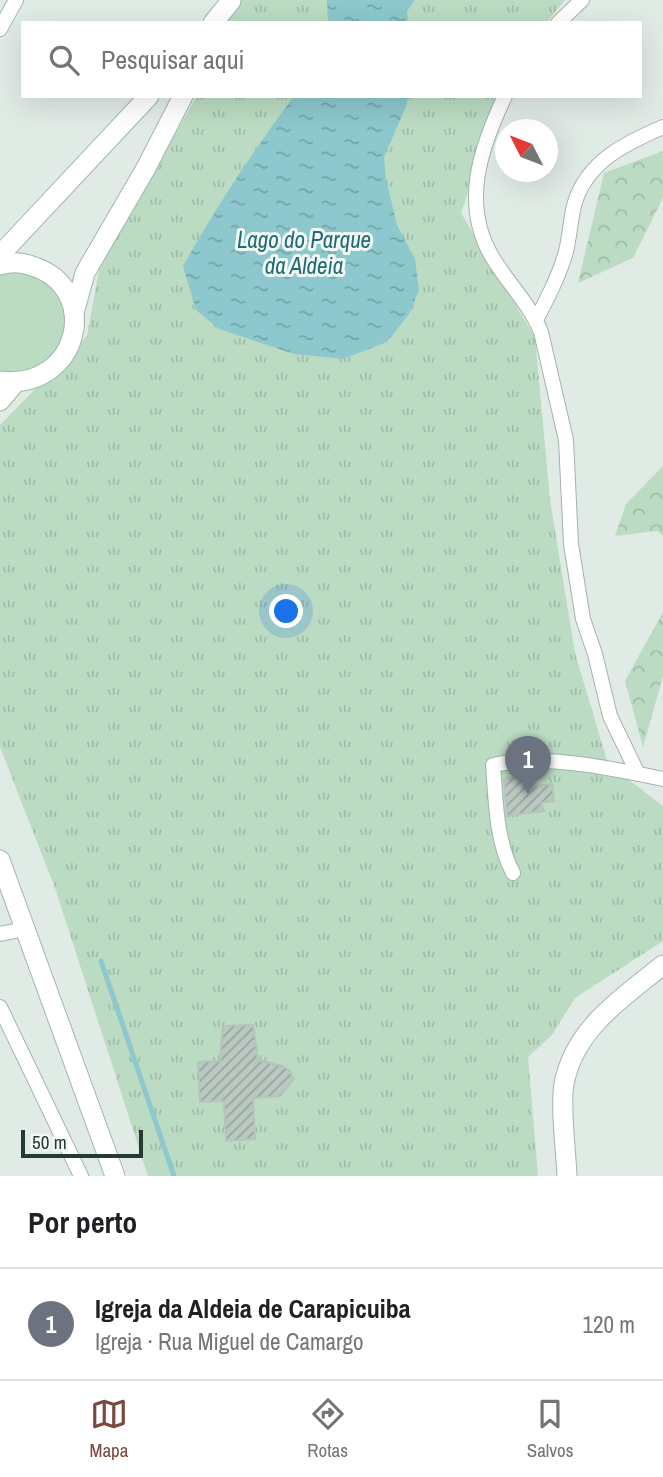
<!DOCTYPE html>
<html lang="pt">
<meta charset="utf-8">
<style>
:root{--surface:#fff;--page:#f6f6f6;--text:#202124;--muted:#757577;--line:#e0e0e0;--accent:#7b483f}
body{margin:0;font-family:"Archivo Narrow",sans-serif;background:var(--page);color:var(--text)}
.compass{position:absolute;left:495px;top:119px;width:63px;height:63px;border-radius:50%;background:var(--surface);box-shadow:0 7px 28px #0002;rotate:312deg}
.scale{position:absolute;left:21px;bottom:18px;width:122px;box-sizing:border-box;padding-left:7px;border:4px solid #233b32;border-top:0;font-size:19px;line-height:24px;white-space:nowrap;color:#233b32;-webkit-text-stroke:5px #f2f8f4;paint-order:stroke}
.you{position:absolute;left:287px;top:612px;width:24px;height:24px;margin:-18px;border:5px solid #fff;border-radius:50%;background:#1a73e8;box-shadow:0 0 0 10px #1a73e833}
.badge{display:grid;place-items:center;width:46px;height:46px;border-radius:50%;background:var(--accent);color:#fff;font-size:23px;font-weight:700}
.pin{position:absolute;translate:-50% -58px;filter:drop-shadow(0 2px 4px #0008)}
.pin::after{content:'';position:absolute;top:37px;width:24px;height:21px;background:inherit;clip-path:polygon(0 0,100% 0,50% 100%)}
.list{margin:0;padding:0;list-style:none}
h2{display:flex;justify-content:space-between;align-items:center;height:91px;margin:0;padding:0 28px;font-size:30px}
h2 small{font-size:23px;font-weight:400;color:var(--muted)}
.list li{display:grid;grid-template-columns:46px 1fr auto;gap:21px;align-items:center;box-sizing:border-box;height:112px;padding:0 28px;border-top:2px solid var(--line)}
.list b{display:block;font-size:26px;white-space:nowrap}
.list p{margin:0;font-size:23px;white-space:nowrap;color:var(--muted)}
.list em{font-size:23px;font-style:normal;color:var(--muted)}
.icon{flex:none;width:38px;height:38px;fill:none;stroke:currentColor;stroke-width:2;stroke-linecap:round;stroke-linejoin:round}
.map{position:relative;flex:none;width:663px;height:1176px;overflow:hidden}
.search{position:absolute;background:var(--surface);box-shadow:0 7px 28px #0002;left:21px;right:21px;top:21px;height:77px;display:flex;align-items:center;gap:18px;box-sizing:border-box;padding:0 24px;border-radius:0px;color:var(--muted);font-size:26px}
.sheet{height:203px;background:var(--surface)}
nav{display:flex;justify-content:space-around;align-items:center;box-sizing:border-box;height:98px;border-top:2px solid var(--line);background:var(--surface);font-size:19px;color:var(--muted)}
nav a{display:grid;justify-items:center;gap:4px}
nav .on{color:var(--accent)}
.map>svg:first-child{display:block}
.grass{fill:#bbdbc2}
.forest{fill:url(#forest-crowns)}
.park{fill:url(#park-tufts)}
.water{fill:url(#water-ripples)}
.lines{fill:none;stroke-linecap:round;stroke-linejoin:round}
.stream{stroke:#8cc8cd;stroke-width:5}
.building{fill:url(#building-hatch);stroke:#b4c4bc;stroke-width:2}
.street-casing{stroke:#a4b3ac;stroke-width:16}
.secondary-casing{stroke:#a1b6ad;stroke-width:21}
.street{stroke:#fff;stroke-width:14}
.secondary{stroke:#fff;stroke-width:19}
.labels{text-anchor:middle;stroke-width:6;stroke-linejoin:round;paint-order:stroke}
.water-label{font-size:23px;font-style:italic;fill:#206b73;stroke:#f2f8f4}
</style>
<div class="map">
<svg width="663" height="1176" viewBox="0 0 663 1176">
<defs>
<pattern id="forest-crowns" width="20" height="18" patternUnits="userSpaceOnUse" patternTransform="scale(1.75)"><rect width="20" height="18" fill="#bbdbc2"/><path d="M2 6a3 3 0 1 1 6 0M12 15a3 3 0 1 1 6 0" fill="none" stroke="#a0bda7"/></pattern>
<pattern id="park-tufts" width="24" height="20" patternUnits="userSpaceOnUse" patternTransform="scale(1.75)"><rect width="24" height="20" fill="#bbdbc2"/><path d="M3 7l-1-3M5 7V3M7 7l1-3M15 17l-1-3M17 17v-4M19 17l1-3" fill="none" stroke="#a0bda7"/></pattern>
<pattern id="water-ripples" width="26" height="14" patternUnits="userSpaceOnUse" patternTransform="scale(1.75)"><rect width="26" height="14" fill="#8cc8cd"/><path d="M2 4q2-2 4 0t4 0M15 11q2-2 4 0t4 0" fill="none" stroke="#72a4a7"/></pattern>
<pattern id="building-hatch" width="6" height="6" patternUnits="userSpaceOnUse" patternTransform="scale(1.75)"><rect width="6" height="6" fill="#bac8c2"/><path d="M-1 1l2-2M0 6l6-6M5 7l2-2" fill="none" stroke="#97a49e"/></pattern>
</defs>
<rect width="100%" height="100%" fill="#e1ebe6"/>
<!-- grass -->
<polygon class="grass" points="16,271 38,276 56,291 66,312 62,346 37,370 0,373 0,273"/>
<!-- forest -->
<g class="forest">
<polygon points="663,151 663,198 633,258 578,283 604,173"/>
<polygon points="663,466 663,536 657,531 615,536 626,504"/>
<polygon points="663,612 663,676 643,747 625,681"/>
</g>
<!-- park -->
<g class="park">
<polygon points="235,0 565,0 546,23 228,23"/>
<polygon points="197,96 500,96 461,213 535,337 550,500 575,653 608,764 663,806 663,941 575,998 552,1035 528,1057 538,1176 148,1176 55,888 0,747 0,425 87,336 100,264"/>
</g>
<!-- water -->
<g class="water">
<polygon points="327,0 415,0 407,11 408,23 328,23"/>
<path d="M294 96H407V104L384 157 386 179 397 225 415 259 419 290 409 314 387 342 343 359 294 354 219 329 196 310 183 266C216 207 253 151 294 96Z"/>
</g>
<g class="lines">
<!-- stream -->
<polyline class="stream" points="101,961 174,1176"/>
</g>
<!-- building -->
<g class="building">
<polygon points="535,774 536,786 552,784 554,801 541,803 544,811 507,816 504,779"/>
<polygon points="253,1025 258,1060 282,1066 289,1070 294,1079 280,1096 253,1098 255,1139 226,1141 224,1101 200,1102 198,1062 220,1061 223,1026"/>
</g>
<g class="lines">
<!-- street casing -->
<g class="street-casing">
<g id="street">
<polyline points="558,23 582,0"/>
<polyline points="0,29 16,0"/>
<path d="M505 96C480 149 460 206 494 260 509 284 530 305 541 332L566 440 571 544 583 619 595 654 610 716 638 774"/>
<path d="M536 320C547 299 558 278 565 255 570 238 570 219 575 202 588 161 626 143 663 127"/>
<path d="M513 873C496 841 496 802 493 765 547 754 610 768 663 779"/>
<polyline points="0,934 25,929"/>
<polyline points="0,1007 81,1176"/>
</g>
</g>
<!-- secondary casing -->
<g class="secondary-casing">
<g id="secondary">
<polyline points="213,23 231,1"/>
<polyline points="0,255 149,96"/>
<path d="M0 265C10 262 22 262 32 266 103 288 80 391 0 381"/>
<polyline points="74,313 85,273 146,168 183,96"/>
<polyline points="0,401 15,383"/>
<polyline points="0,860 115,1176"/>
<path d="M567 1176C566 1151 560 1106 564 1084 574 1029 623 997 663 965"/>
</g>
</g>
<!-- street -->
<use href="#street" class="street"/>
<!-- secondary -->
<use href="#secondary" class="secondary"/>
</g>
<g class="labels">
<!-- water labels -->
<g class="water-label">
<text x="304" y="248">Lago do Parque<tspan x="304" dy="26">da Aldeia</tspan></text>
</g>
</g>
</svg>
<svg class="compass" viewBox="-18 -18 36 36"><path d="M0-13l5 13h-10z" fill="#e53935"/><path d="M0 13l5-13h-10z" fill="#757577"/></svg>
<div class="scale">50 m</div>
<div class="you"></div>
<div class="pin badge" style="left:528px;top:794px;background:#6b7280">1</div>
<div class="search"><svg class="icon" aria-label="search" viewBox="0 0 24 24"><circle cx="10" cy="10" r="6"/><path d="M15 15l6 6"/></svg>Pesquisar aqui</div>
</div>
<section class="sheet">
<h2>Por perto<small></small></h2>
<ul class="list">
<li><span class="badge" style="background:#6b7280">1</span><div><b>Igreja da Aldeia de Carapicuiba</b><p>Igreja · Rua Miguel de Camargo</p></div><em>120 m</em></li>
</ul>
</section>
<nav>
<a class="on"><svg class="icon" aria-label="map" viewBox="0 0 24 24"><path d="M3 6l6-2 6 2 6-2v14l-6 2-6-2-6 2zM9 4v14M15 6v14"/></svg>Mapa</a>
<a><svg class="icon" aria-label="directions" viewBox="0 0 24 24"><path d="M12 3l9 9-9 9-9-9zM9 14v-3h6M13 9l2 2-2 2"/></svg>Rotas</a>
<a><svg class="icon" aria-label="saved" viewBox="0 0 24 24"><path d="M7 4h10v16l-5-4-5 4z"/></svg>Salvos</a>
</nav>
